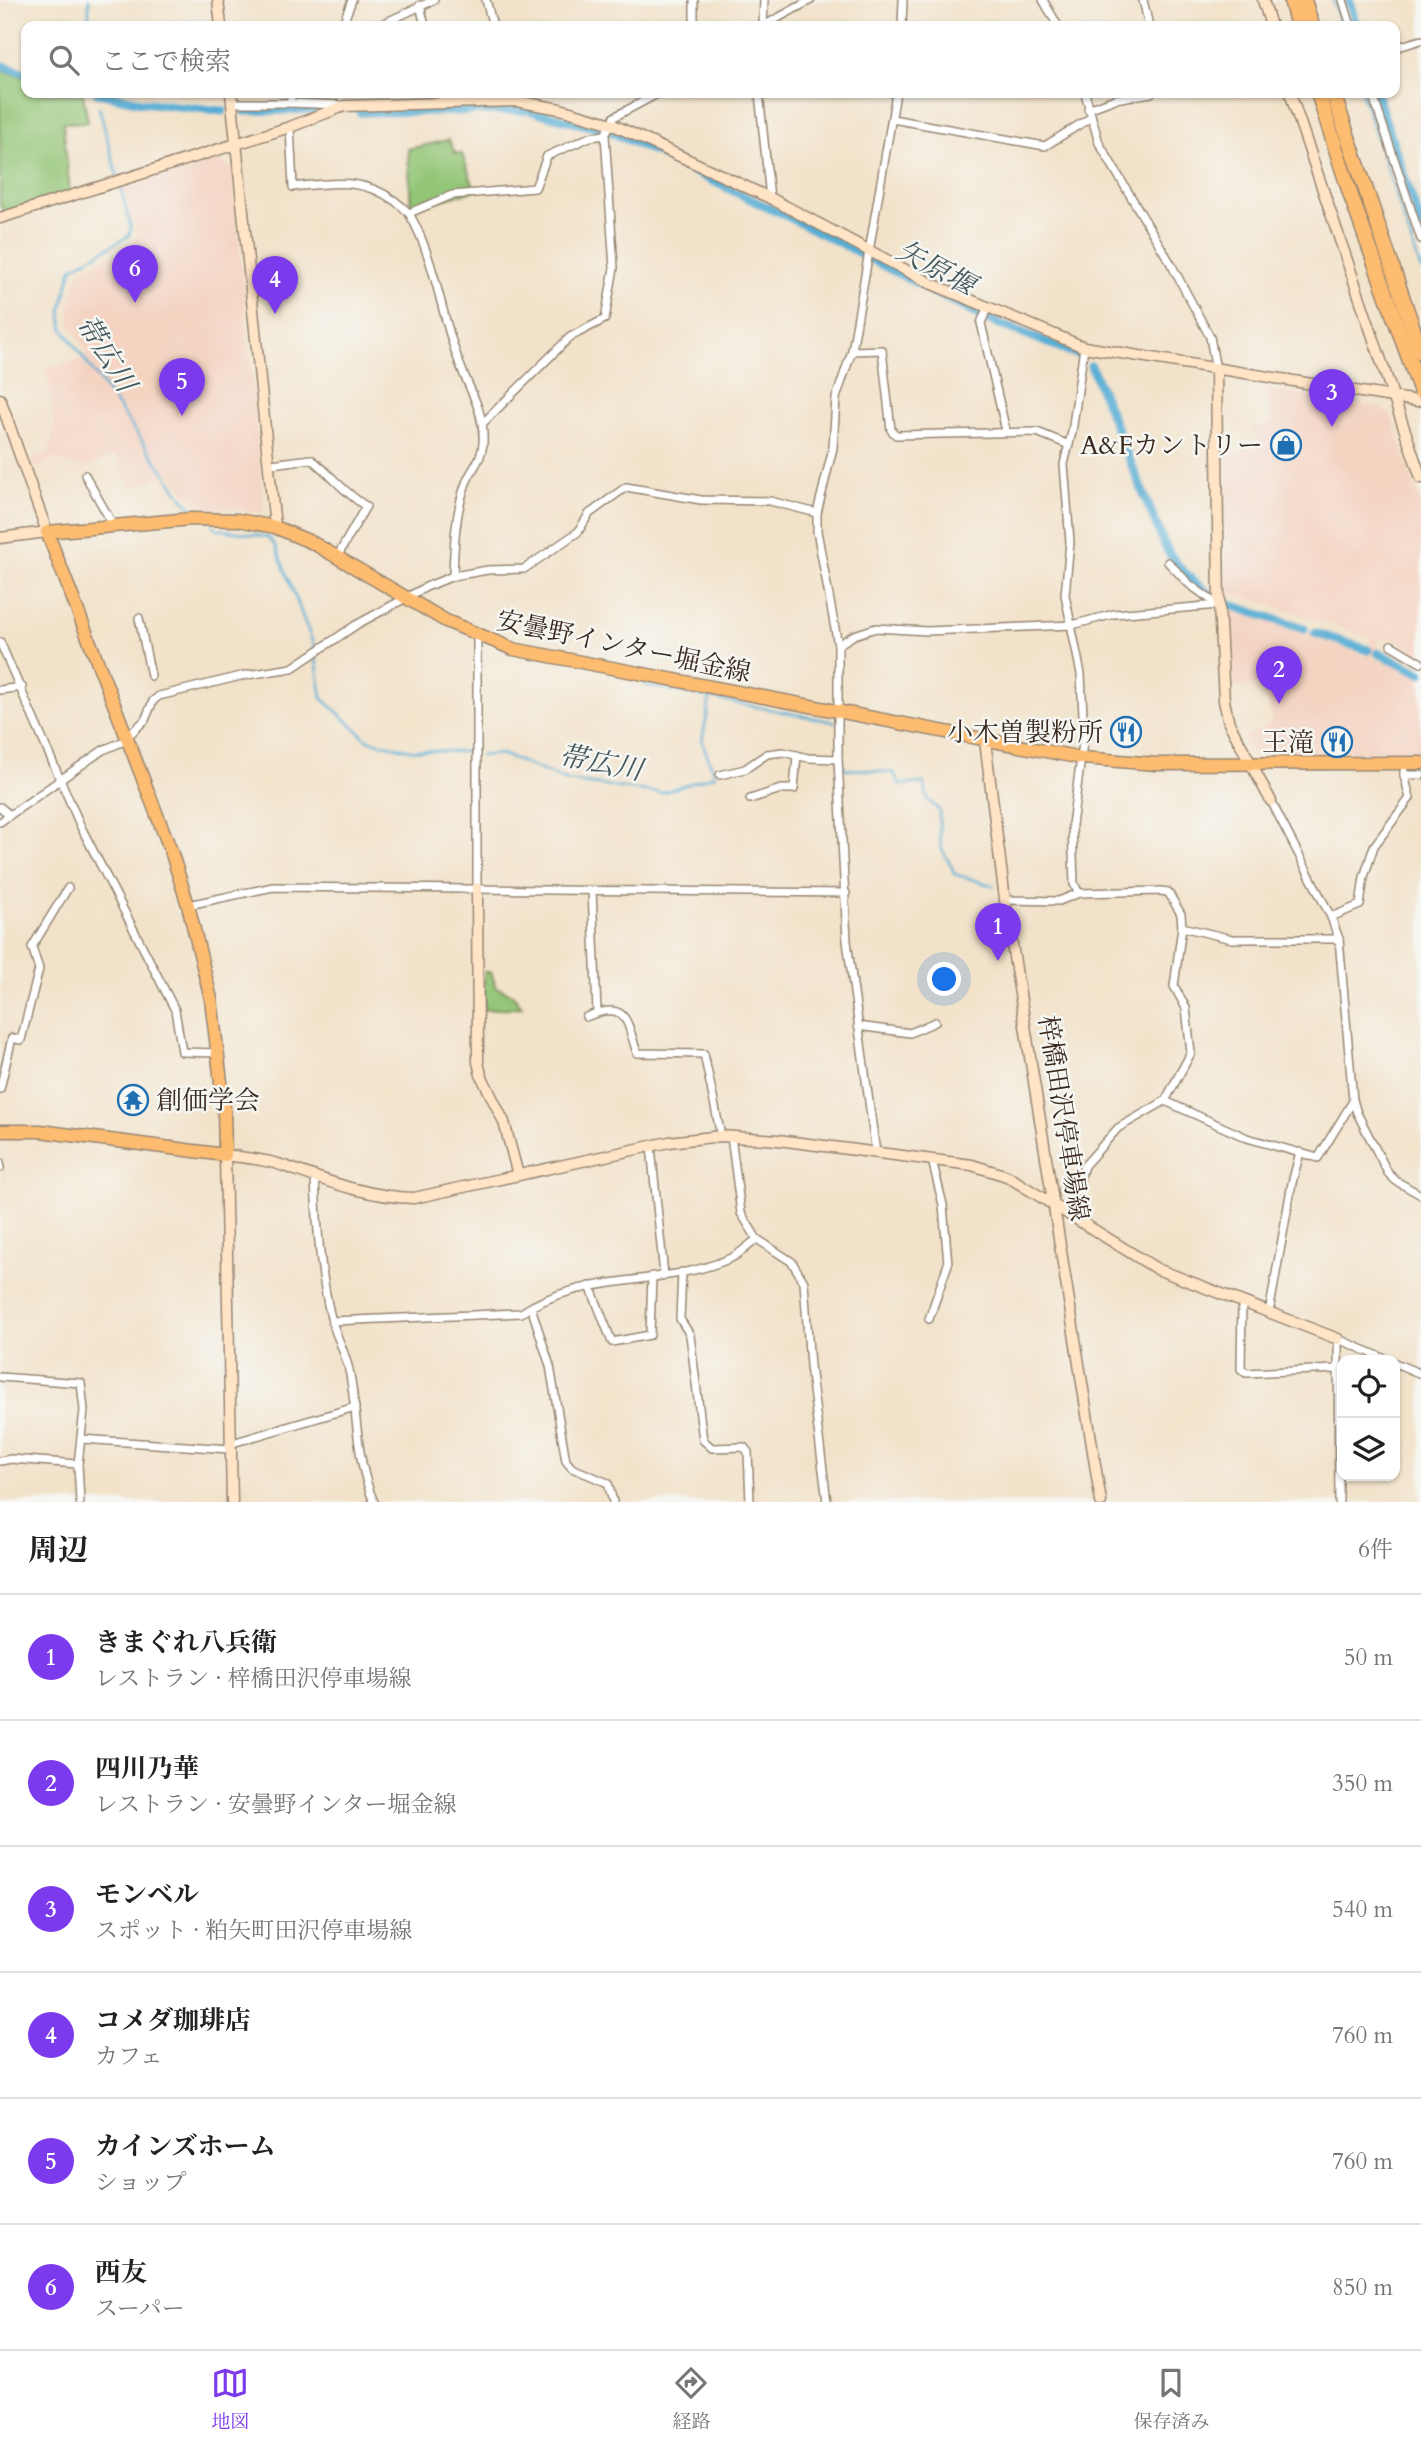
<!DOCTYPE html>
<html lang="ja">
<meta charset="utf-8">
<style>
:root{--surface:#fff;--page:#f6f6f6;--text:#222;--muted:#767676;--line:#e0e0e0;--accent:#7c3aed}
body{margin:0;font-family:Cardo,"Noto Serif JP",serif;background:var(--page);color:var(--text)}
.controls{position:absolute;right:21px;bottom:21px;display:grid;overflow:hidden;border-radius:14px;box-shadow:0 2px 5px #0004}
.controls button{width:63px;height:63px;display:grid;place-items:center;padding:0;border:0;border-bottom:2px solid var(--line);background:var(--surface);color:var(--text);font:35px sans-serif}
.you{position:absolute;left:945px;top:980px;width:24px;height:24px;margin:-18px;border:5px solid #fff;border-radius:50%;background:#1a73e8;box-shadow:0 0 0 10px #1a73e833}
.badge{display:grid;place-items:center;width:46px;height:46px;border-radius:50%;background:var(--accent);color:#fff;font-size:23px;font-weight:700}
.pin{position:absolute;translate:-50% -58px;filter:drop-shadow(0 2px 4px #0008)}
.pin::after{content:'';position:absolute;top:37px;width:24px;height:21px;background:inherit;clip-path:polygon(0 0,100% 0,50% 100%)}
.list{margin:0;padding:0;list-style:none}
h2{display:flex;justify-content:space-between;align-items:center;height:91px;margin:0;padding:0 28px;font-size:30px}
h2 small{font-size:23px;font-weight:400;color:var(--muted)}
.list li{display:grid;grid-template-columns:46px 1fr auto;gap:21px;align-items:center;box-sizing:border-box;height:126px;padding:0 28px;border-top:2px solid var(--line)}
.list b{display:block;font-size:26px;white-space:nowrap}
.list p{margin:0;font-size:23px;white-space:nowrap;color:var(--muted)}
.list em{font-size:23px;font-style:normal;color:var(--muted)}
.icon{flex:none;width:38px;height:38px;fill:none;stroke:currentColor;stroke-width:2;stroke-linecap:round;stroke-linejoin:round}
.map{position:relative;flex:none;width:1421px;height:1502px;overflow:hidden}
.search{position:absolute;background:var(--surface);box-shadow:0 2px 5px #0004;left:21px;right:21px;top:21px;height:77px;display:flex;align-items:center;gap:18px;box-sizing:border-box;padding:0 24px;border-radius:14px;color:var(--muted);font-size:26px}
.sheet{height:847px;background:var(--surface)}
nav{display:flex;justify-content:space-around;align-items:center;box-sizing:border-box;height:98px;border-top:2px solid var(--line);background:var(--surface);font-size:19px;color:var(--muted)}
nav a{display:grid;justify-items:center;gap:4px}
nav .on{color:var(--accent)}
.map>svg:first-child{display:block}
.built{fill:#f4d3c1}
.green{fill:#93c576;stroke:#67784a;stroke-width:2}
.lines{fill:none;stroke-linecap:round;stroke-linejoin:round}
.stream{stroke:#57add4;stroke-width:2.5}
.canal{stroke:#57add4;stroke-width:9}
.street-casing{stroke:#968674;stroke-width:10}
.secondary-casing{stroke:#968674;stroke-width:13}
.primary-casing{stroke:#968674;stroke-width:15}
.highway-casing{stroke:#968674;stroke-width:17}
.street{stroke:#fff;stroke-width:7}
.secondary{stroke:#ffe4c6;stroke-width:10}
.primary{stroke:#febc70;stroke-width:12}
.highway{stroke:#febc70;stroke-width:14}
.labels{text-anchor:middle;stroke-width:5;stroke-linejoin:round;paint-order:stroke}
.poi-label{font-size:26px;fill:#3b2a1e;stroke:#f6f6f2;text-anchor:end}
.street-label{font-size:26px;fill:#3b2a1e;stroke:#f6f6f2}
.water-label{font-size:28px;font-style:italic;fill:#45585e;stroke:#f6f6f2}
</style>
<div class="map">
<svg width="1421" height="1502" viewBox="0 0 1421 1502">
<rect width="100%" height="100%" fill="#f6f6f2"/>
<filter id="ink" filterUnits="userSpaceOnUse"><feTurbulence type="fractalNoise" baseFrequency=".0143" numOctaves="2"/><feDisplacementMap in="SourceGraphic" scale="14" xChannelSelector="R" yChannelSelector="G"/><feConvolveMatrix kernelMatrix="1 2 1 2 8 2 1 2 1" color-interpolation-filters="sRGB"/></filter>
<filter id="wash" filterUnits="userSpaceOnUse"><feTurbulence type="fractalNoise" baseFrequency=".00686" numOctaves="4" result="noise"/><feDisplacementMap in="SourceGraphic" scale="28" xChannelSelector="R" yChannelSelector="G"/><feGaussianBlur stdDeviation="1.57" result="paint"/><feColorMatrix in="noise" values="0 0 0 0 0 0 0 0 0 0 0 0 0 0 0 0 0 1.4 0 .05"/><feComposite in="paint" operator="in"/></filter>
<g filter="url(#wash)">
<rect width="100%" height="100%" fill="#f2e2c9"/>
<!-- built -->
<g class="built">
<polygon points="219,160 232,169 264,509 260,513 236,509 208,510 185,493 169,473 130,489 115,455 90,466 79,467 55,459 34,468 31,460 49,452 55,426 46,368 79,360 88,353 70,325 69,307 77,277 83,268 132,245 137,235 123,188"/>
<polygon points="1266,389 1380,407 1391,415 1421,507 1421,659 1394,638 1392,640 1379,638 1374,658 1407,669 1421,679 1421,751 1257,754 1248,749 1242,739 1273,722 1263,683 1227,689 1227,605 1366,656 1370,644 1370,637 1227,591 1225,454 1260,445 1251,428 1272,423"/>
</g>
<!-- green -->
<g class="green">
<polygon points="0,70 26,77 26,93 83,94 88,122 63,123 70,193 4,213 0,204"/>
<polygon points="449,140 455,153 462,154 475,190 411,209 408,149"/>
<polygon points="484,972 491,972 496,987 512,994 522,1007 484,1010"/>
</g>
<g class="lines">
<!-- stream -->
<g class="stream">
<polyline points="89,0 89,26"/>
<polyline points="1333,0 1341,26"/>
<polyline points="1362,93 1421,270"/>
<polyline points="99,107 118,179"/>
<polyline points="120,185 131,228 129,236 72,268 61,312 63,329 184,500 202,515"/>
<polyline points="212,524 217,529 268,537 276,547 314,646 322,698 368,740 410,750 471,752"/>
<polyline points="644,685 710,698"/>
<polyline points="480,756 501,754 568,781 661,793 715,775 702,742 710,698 835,722"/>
<path d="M842 763 846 769C862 769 879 771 894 773L900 785 924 783 928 800 939 810C940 824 938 835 942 849 946 859 952 863 954 874L994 886"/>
</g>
<!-- canal -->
<g class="canal">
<polyline points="1349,0 1356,26"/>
<polyline points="0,65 26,73"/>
<polyline points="97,93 141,102 223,111"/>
<polyline points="1376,93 1421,226"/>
<polyline points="244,111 314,109"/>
<polyline points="360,112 528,110 604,130"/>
<polyline points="613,133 655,152"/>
<polyline points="661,155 678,163"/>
<polyline points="684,167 775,211"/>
<polyline points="781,213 864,255"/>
<polyline points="871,259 980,316"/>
<polyline points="987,319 1079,355"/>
<path d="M1091 366 1165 546C1177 568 1192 582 1212 596"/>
<polyline points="1228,604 1304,629"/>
<polyline points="1315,633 1368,650"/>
<polyline points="1378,653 1421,673"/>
</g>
</g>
</g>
<g filter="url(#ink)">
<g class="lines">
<!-- street casing -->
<g class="street-casing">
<g id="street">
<polyline points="486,0 493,26"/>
<polyline points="694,0 694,26"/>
<polyline points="1043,0 1058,26"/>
<polyline points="1143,0 1149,26"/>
<polyline points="1343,0 1351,26"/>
<polyline points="420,5 425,26"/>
<polyline points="342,26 352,0"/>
<polyline points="378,26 434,0"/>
<polyline points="763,26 811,0"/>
<polyline points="763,26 764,0"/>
<polyline points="902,26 903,0"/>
<polyline points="1395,48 1421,40"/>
<polyline points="442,93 445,103"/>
<polyline points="759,93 770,198"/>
<polyline points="1085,93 1099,143 1171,264 1210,337 1216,370"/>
<polyline points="1372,93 1421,239"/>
<polyline points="233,103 290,103 292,93"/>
<polyline points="290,103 342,105"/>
<polyline points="1088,109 1115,99 1151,93"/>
<polyline points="892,119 1045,146 1090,118"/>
<path d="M290 127 293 187C330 183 362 177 395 201 400 205 407 210 410 215 435 259 441 315 459 362 469 390 485 411 483 443 482 461 470 470 465 486 455 515 454 546 453 576"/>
<polyline points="409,213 452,195 535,188 547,156 590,137 605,135"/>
<polyline points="987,309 981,323 1006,431"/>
<polyline points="852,351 882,350 891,430 896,435 1037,432 1069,445"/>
<polyline points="483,423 570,337 605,319 614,268 605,135 614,117 659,93"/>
<path d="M271 464 311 459C331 474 345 494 366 506L337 557"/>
<polyline points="85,475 113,525"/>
<polyline points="1168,562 1189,584 1218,605"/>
<polyline points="139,618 151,676"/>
<polyline points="477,636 477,888"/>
<polyline points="0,642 81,827 175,1010 182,1052 218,1053"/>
<polyline points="838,645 854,635 876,628 927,631 1072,625 1114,614 1219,605"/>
<polyline points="1391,645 1421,663"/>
<polyline points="0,690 22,687"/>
<polyline points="1404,771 1404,775 1421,775"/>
<polyline points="720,775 745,769 767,754 783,752 808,758 838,759"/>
<polyline points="750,799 781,789 794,789 797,755"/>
<polyline points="1271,801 1331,917 1339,939 1353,1100 1357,1113 1388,1173 1396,1181 1421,1195"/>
<polyline points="0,807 10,815"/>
<polyline points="0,822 103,750 122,742 145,720 153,701 159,696 241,676 292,668 356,625 426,587 453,576 488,570 524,569 578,532 589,514 626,487 701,500 770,501 817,513"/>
<polyline points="592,890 597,1012"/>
<polyline points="1079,893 1074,884 1072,825 1084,735 1081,674 1065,595 1070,542 1064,464 1072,432 1084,347"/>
<polyline points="1005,900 1059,901 1079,893 1161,891 1168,892 1181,914 1182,927 1174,986 1186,1008 1191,1053 1165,1101 1118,1128 1084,1166 1069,1216"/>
<polyline points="188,905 273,887 846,893"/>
<polyline points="1331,917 1360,905 1364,877 1374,846 1410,798 1404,775"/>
<polyline points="1182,927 1232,939 1339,939"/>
<path d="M586 1017C627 1000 626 1019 637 1053L704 1054 721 1136"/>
<polyline points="858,1026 910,1033 935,1022"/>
<polyline points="0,1089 12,1038 21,1040 39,969 32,947 68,888"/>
<polyline points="1165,1101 1247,1138 1318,1158 1353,1101"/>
<polyline points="731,1136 741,1213 757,1239 792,1262 804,1282 810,1366 827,1502"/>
<polyline points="651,1147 664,1275"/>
<polyline points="876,1153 847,941 838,759 838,645 817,531 817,513 833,448 836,398 852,351 896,93"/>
<polyline points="0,1162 0,1168"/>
<path d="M315 1179C317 1227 320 1272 331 1318 336 1337 347 1355 350 1375 358 1417 356 1462 374 1502"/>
<polyline points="682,1272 680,1319 690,1335 703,1440 712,1448 744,1447 748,1452 750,1502"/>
<polyline points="590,1286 612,1342 650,1335 652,1276"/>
<polyline points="1242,1303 1241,1369 1246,1373 1338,1369"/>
<polyline points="531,1307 550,1366 566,1461 572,1468 608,1483 613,1502"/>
<polyline points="1269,1313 1292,1183 1300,1152"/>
<polyline points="929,1319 948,1264 943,1205 932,1160"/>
<path d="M332 1321 521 1313C584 1271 664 1288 731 1258 740 1254 749 1245 757 1239"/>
<polyline points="1395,1363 1421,1374"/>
<polyline points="0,1377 81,1383 84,1410 78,1464 80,1502"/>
<polyline points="81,1439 230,1449"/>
<polyline points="229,1444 355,1407"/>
<polyline points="0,1461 11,1459 78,1464"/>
<polyline points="1339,1502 1338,1339 1388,1360"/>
</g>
</g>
<!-- secondary casing -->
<g class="secondary-casing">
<g id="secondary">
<polyline points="218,0 221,26"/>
<polyline points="1263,0 1271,26"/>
<polyline points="231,93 275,527"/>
<polyline points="1290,93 1421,478"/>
<polyline points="0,218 290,127 344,106 516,101 560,109 609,123 770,198 932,284 1084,347 1417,401"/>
<polyline points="1216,370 1219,605 1224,701 1229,723 1271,801"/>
<polyline points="0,399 47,532 0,538"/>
<polyline points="985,741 1005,900 1101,1502"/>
<polyline points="477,888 478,1062 481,1075 504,1122 518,1175"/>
<path d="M232 1502 225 1155C244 1158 266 1159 284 1166 327 1181 368 1197 414 1198L669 1142 721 1136 778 1140 972 1165 1007 1176 1157 1269 1338 1339"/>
</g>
</g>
<!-- primary casing -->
<g class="primary-casing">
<polyline id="primary" points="0,1131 40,1131 225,1155 224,1107 211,999 188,905 171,851 47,532 191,519 238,520 275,527 313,543 446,621 513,649 1082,758 1156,764 1421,763"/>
</g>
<!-- highway casing -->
<g class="highway-casing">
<g id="highway">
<polyline points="1291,0 1298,26"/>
<polyline points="1304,0 1312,26"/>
<polyline points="1318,93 1351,196 1421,392"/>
<polyline points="1333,93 1421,352"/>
</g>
</g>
<!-- street -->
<use href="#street" class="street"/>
<!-- secondary -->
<use href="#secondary" class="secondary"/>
<!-- primary -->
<use href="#primary" class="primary"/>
<!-- highway -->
<use href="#highway" class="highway"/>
</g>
</g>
<!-- icons -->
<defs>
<g id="shop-ring" transform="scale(1.575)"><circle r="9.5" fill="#f6f6f2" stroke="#1f6fb2" stroke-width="1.5"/><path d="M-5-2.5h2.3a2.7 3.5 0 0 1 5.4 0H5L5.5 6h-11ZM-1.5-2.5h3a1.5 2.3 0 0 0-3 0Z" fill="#1f6fb2"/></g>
<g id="restaurant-ring" transform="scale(1.575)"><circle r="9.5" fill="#f6f6f2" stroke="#1f6fb2" stroke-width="1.5"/><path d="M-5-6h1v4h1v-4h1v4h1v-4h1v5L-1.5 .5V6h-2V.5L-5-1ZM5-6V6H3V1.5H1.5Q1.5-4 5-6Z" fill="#1f6fb2"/></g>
<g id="temple-ring" transform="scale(1.575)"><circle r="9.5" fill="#f6f6f2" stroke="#1f6fb2" stroke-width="1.5"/><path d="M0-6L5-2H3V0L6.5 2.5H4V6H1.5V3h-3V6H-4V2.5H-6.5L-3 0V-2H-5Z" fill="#1f6fb2"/></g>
</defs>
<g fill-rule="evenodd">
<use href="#shop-ring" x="1286" y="445"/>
<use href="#restaurant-ring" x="1126" y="732"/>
<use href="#restaurant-ring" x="1337" y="742"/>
<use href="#temple-ring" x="133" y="1100"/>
</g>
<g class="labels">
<!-- poi labels -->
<g class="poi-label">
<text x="1263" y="454">A&amp;Fカントリー</text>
<text x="1103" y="741">小木曽製粉所</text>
<text x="1314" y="751">王滝</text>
<text x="156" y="1109" text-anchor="start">創価学会</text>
</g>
<!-- street labels -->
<g class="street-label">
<text transform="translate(624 646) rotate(12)" y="9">安曇野インター堀金線</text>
<text transform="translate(1064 1118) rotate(81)" y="9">梓橋田沢停車場線</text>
</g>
<!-- water labels -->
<g class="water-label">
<text transform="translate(936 267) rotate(28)" y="10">矢原堰</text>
<text transform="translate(107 353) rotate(58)" y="10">帯広川</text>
<text transform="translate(601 762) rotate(11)" y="10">帯広川</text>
</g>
</g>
</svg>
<div class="controls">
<button><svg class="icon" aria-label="locate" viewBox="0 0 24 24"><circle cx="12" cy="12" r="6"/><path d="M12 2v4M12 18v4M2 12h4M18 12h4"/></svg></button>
<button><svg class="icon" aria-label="layers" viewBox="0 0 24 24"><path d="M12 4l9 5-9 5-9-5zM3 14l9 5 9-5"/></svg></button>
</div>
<div class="you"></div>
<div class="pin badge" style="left:998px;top:961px">1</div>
<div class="pin badge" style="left:1279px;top:704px">2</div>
<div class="pin badge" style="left:1332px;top:427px">3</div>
<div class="pin badge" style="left:275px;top:314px">4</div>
<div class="pin badge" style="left:182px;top:416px">5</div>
<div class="pin badge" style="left:135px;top:303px">6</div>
<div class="search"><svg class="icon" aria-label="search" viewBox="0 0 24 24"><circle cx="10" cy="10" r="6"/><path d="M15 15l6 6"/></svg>ここで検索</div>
</div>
<section class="sheet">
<h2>周辺<small>6件</small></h2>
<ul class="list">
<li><span class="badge">1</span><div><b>きまぐれ八兵衛</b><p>レストラン · 梓橋田沢停車場線</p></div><em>50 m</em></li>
<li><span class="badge">2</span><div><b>四川乃華</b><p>レストラン · 安曇野インター堀金線</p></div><em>350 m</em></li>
<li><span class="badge">3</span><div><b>モンベル</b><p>スポット · 粕矢町田沢停車場線</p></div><em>540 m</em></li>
<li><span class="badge">4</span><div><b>コメダ珈琲店</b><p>カフェ</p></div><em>760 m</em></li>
<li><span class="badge">5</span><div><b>カインズホーム</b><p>ショップ</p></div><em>760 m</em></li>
<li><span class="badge">6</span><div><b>西友</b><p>スーパー</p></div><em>850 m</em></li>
</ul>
</section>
<nav>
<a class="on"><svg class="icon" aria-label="map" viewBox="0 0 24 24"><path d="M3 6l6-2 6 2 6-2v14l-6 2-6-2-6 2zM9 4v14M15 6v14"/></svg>地図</a>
<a><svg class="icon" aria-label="directions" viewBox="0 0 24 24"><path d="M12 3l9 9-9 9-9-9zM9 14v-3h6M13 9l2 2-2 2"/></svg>経路</a>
<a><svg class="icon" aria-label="saved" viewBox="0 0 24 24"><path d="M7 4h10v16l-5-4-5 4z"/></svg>保存済み</a>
</nav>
